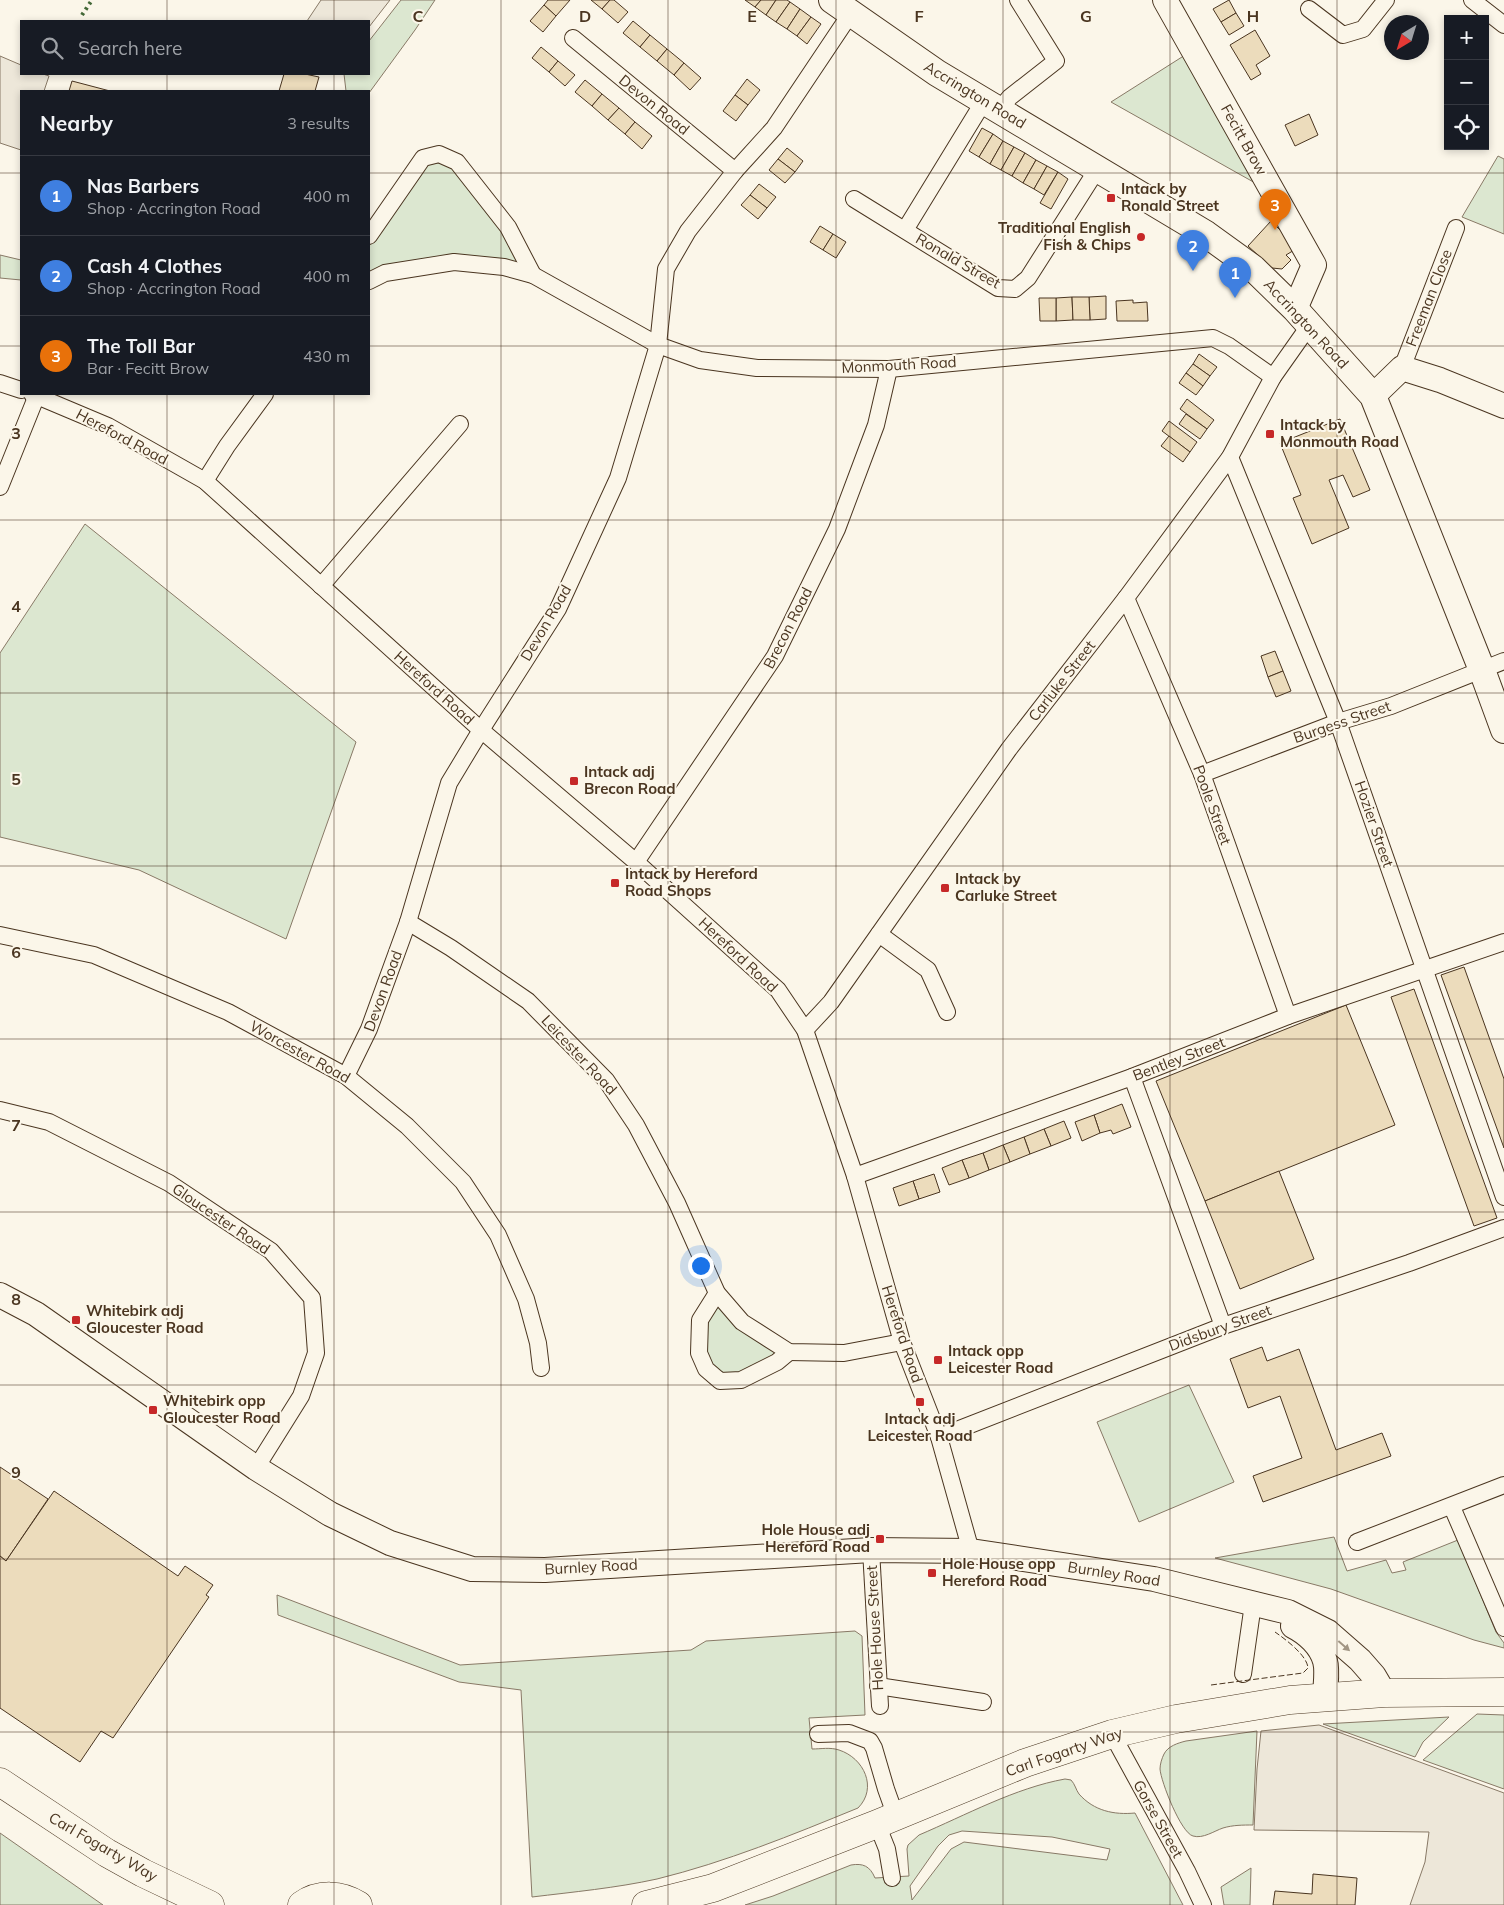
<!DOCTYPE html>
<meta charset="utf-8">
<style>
:root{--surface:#171b24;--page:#242831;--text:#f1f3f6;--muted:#9ea1a6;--line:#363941;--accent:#7c3aed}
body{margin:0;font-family:Mulish,sans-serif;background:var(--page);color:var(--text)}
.controls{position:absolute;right:15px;top:15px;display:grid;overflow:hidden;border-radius:0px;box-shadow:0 2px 8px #0003}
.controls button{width:45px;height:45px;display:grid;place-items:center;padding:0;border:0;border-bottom:1px solid var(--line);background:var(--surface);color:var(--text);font:25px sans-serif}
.compass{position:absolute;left:1384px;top:15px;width:45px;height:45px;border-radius:50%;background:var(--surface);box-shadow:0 2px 8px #0003;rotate:218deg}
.you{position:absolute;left:700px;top:1265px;width:18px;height:18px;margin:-12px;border:4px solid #fff;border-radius:50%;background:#1a73e8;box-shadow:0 0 0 8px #1a73e833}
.badge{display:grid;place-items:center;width:32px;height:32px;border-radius:50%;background:var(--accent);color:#fff;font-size:16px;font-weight:700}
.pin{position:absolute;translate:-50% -41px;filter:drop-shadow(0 1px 2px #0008)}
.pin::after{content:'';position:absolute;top:26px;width:18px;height:15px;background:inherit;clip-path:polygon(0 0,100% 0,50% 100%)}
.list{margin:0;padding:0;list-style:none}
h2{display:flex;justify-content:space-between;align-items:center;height:65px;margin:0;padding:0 20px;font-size:21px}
h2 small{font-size:16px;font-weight:400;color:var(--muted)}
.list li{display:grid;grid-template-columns:32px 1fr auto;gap:15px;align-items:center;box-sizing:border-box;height:80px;padding:0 20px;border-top:1px solid var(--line)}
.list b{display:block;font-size:19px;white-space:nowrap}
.list p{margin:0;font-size:16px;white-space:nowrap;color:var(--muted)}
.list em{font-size:16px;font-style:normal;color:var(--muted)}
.icon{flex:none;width:28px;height:28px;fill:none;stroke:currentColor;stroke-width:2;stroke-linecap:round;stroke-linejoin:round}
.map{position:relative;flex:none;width:1504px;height:1905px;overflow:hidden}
.search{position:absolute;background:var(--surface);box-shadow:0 2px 8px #0003;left:20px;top:20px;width:350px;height:55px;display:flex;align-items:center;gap:12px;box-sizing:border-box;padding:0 18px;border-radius:0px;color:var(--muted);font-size:19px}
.panel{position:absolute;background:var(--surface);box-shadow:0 2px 8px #0003;left:20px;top:90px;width:350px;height:305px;border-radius:0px}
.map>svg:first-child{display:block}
.green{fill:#dce7d0;stroke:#887966;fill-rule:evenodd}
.parking{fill:#ede7d9;stroke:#887966}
.building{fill:#ecdcbc;stroke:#4a3520}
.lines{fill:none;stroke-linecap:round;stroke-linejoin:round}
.street-casing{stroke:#4a3520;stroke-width:18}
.secondary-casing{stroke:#4a3520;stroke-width:26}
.primary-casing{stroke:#4a3520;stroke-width:28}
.highway-casing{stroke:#4a3520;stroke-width:29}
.street{stroke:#fbf6e9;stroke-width:16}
.secondary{stroke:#fbf6e9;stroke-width:24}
.primary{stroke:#fbf6e9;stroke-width:26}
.highway{stroke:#fbf6e9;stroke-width:28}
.hedge{stroke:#436837;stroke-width:4;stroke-dasharray:2.5 4;stroke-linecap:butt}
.fence{stroke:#4a3520;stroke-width:1;stroke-dasharray:6 2.5;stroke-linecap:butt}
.oneway{fill:#a29684}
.grid{fill:none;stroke:#4a3520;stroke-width:1;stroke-opacity:0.55}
.poi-dot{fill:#c62828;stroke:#fbf6e9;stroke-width:2}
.labels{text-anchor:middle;stroke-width:4;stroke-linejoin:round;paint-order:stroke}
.street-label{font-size:15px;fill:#4a3520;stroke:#fbf6e9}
.poi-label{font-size:15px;font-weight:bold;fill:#4a3520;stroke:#fbf6e9;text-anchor:start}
.grid-label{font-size:16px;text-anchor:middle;font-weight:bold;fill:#4a3520;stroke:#fbf6e9;stroke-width:4;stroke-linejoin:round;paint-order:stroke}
</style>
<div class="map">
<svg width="1504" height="1905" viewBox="0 0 1504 1905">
<rect width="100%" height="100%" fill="#fbf6e9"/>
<!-- green -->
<g class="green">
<polygon points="401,0 435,0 415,30 369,93 369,91 346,91 344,74 369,74 369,41"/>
<polygon points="1193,50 1273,193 1111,102"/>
<polygon points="1498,156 1504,159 1504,234 1462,217"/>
<polygon points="423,158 457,162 533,275 454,262 369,281 369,236"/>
<polygon points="0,255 21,260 21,280 0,278"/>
<polygon points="85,524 356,742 286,939 139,870 0,837 0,653"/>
<polygon points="717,1293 789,1352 744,1379 710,1372 700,1320"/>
<polygon points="1189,1385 1234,1482 1139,1522 1097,1422"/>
<polygon points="1334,1537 1347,1571 1386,1560 1392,1573 1406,1570 1403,1562 1458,1540 1496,1632 1504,1643 1504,1648 1474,1640 1331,1589 1215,1558"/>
<path d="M277 1595 460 1665 691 1650 706 1641 855 1631 862 1636 865 1715 809 1718 812 1749C821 1749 830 1747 839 1750 864 1758 878 1788 858 1808 792 1835 726 1862 657 1879 616 1888 573 1892 532 1897L521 1690 459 1682 278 1615Z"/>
<polygon points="1477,1714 1504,1715 1504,1789 1423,1760"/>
<polygon points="1449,1717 1423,1742 1415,1757 1323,1724"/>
<path d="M1257 1731 1253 1825C1243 1825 1233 1825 1223 1828 1214 1831 1203 1839 1193 1836 1181 1833 1161 1782 1160 1769 1160 1764 1162 1758 1164 1754 1168 1746 1178 1743 1186 1741Z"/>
<path d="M1065 1779 1071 1780C1075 1784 1076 1790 1079 1794 1094 1811 1114 1815 1135 1813L1183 1905H745L773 1896 851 1865C863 1863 870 1866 875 1878L909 1876 907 1849 908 1845 919 1835C966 1815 1015 1788 1065 1779ZM962 1831 1052 1837 1110 1849 1107 1860 964 1842 951 1849 912 1900 910 1886 938 1846 949 1835Z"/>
<polygon points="0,1833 103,1905 0,1905"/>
<polygon points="1251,1868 1250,1905 1224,1905 1221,1887"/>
</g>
<!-- parking -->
<g class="parking">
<polygon points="321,0 390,0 369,27 369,21 307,21"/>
<polygon points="0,56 21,65 21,74 43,74 49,76 44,91 21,91 21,150 0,143"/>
<polygon points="1319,1725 1504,1793 1504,1905 1410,1905 1425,1862 1429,1832 1254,1830 1257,1769 1261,1731"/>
</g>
<!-- building -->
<g class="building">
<polygon points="548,0 570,0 556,16 544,5"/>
<polygon points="591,0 610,0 602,9"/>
<polygon points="610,0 614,0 628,12 618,23 602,9"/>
<polygon points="745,0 761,0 755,7"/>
<polygon points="761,0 776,0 766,15 755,7"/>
<polygon points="776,0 787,0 790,2 776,22 766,15"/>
<polygon points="1229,0 1236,13 1221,22 1213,9"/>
<polygon points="790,2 800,9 787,29 776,22"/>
<polygon points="544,5 556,16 543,32 530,21"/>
<polygon points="800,9 811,17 797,36 787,29"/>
<polygon points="1236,13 1244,26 1229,35 1221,22"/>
<polygon points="811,17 821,24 807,44 797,36"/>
<polygon points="633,21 650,35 640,47 623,33"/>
<polygon points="1255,30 1270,56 1256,65 1261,74 1251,80 1230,45"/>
<polygon points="650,35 667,49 657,61 640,47"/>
<polygon points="541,47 558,61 549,72 532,58"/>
<polygon points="667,49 684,63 674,75 657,61"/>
<polygon points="558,61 575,75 565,86 549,72"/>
<polygon points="684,63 701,78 690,90 674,75"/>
<polygon points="284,74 305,74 319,77 315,91 279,91"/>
<polygon points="747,79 760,90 748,105 735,95"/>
<polygon points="585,80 602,94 592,106 575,92"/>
<polygon points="72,81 110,91 69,91"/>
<polygon points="602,94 619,108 608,120 592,106"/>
<polygon points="735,95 748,105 736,121 723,111"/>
<polygon points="619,108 635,122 625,134 608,120"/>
<polygon points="1309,114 1318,135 1295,146 1285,125"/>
<polygon points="635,122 652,136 642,149 625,134"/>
<polygon points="982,128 993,134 979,157 969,151"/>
<polygon points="993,134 1003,141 990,164 979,157"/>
<polygon points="1003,141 1014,147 1001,170 990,164"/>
<polygon points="1014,147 1025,153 1012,176 1001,170"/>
<polygon points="787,148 803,161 795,172 778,159"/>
<polygon points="1025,153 1036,160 1023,183 1012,176"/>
<polygon points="778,159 795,172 785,183 769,170"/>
<polygon points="1036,160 1047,166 1034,189 1023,183"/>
<polygon points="1047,166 1058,172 1044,195 1034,189"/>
<polygon points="1058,172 1068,179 1051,209 1040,203"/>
<polygon points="759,184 776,197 767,208 750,195"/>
<polygon points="750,195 767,208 758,219 741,205"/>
<polygon points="1271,221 1285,235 1296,249 1286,255 1291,260 1282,269 1272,268 1248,246"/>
<polygon points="820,226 833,234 823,250 810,242"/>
<polygon points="833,234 846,242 836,258 823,250"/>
<polygon points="1106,296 1106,319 1090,320 1089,297"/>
<polygon points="1072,297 1073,320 1056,321 1056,298"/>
<polygon points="1072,297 1089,297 1090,320 1073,320"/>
<polygon points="1039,298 1056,298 1056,321 1040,321"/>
<polygon points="1133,300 1133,303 1147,302 1148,321 1117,321 1116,301"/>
<polygon points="1199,354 1217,367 1210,376 1193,364"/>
<polygon points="1193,364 1210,376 1203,386 1186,373"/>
<polygon points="1186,373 1203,386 1196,395 1179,383"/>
<polygon points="1187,399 1214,420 1207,429 1180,409"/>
<polygon points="1186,414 1207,429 1200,439 1179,424"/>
<polygon points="1340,419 1370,490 1353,497 1343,475 1329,480 1349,528 1312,544 1293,498 1301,495 1280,443"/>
<polygon points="1169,421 1197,442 1190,452 1162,431"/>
<polygon points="1169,436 1190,452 1183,462 1161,446"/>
<polygon points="1275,651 1283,671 1268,677 1261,656"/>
<polygon points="1283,671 1291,691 1276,697 1268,677"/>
<polygon points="1464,967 1504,1079 1504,1148 1441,975"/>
<polygon points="1414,989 1497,1218 1474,1226 1391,997"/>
<polygon points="1346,1005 1395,1125 1205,1201 1156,1081"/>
<polygon points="1122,1104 1131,1127 1113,1134 1111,1130 1100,1133 1094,1115"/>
<polygon points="1094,1115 1100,1133 1082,1141 1075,1122"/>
<polygon points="1064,1121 1071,1138 1051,1146 1044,1129"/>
<polygon points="1044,1129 1051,1146 1030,1154 1024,1137"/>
<polygon points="1024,1137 1030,1154 1010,1162 1003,1145"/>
<polygon points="1003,1145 1010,1162 989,1170 983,1153"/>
<polygon points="983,1153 989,1170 969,1178 962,1160"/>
<polygon points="962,1160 969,1178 949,1185 942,1168"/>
<polygon points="1279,1171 1314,1259 1240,1289 1205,1201"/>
<polygon points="934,1174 940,1192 919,1199 913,1181"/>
<polygon points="913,1181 919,1199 899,1206 893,1188"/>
<polygon points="1262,1347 1267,1361 1299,1349 1336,1450 1382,1433 1391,1456 1263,1502 1253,1476 1302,1458 1280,1396 1248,1408 1230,1359"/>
<polygon points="0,1467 48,1499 6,1561 0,1556"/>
<polygon points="54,1491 178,1576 185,1566 213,1585 206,1595 209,1597 113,1738 101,1731 80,1762 0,1708 0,1556 6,1561"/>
<polygon points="1313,1874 1357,1878 1355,1905 1273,1905 1275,1891 1312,1894"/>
</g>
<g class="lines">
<!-- street casing -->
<g class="street-casing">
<g id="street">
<polyline points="1472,0 1504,25"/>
<polyline points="1309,9 1343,35 1363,29 1386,0"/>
<polyline points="573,38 735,171"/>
<polyline points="999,110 1010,97 1056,61 1018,0"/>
<polyline points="854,199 998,288 1015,289 1028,278 1098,168"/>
<polyline points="905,230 984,101"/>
<polyline points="369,236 423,158 439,154 457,162 508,227 533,275"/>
<polyline points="369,281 385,273 454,262 504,267 533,275 658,345 700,360 757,368 889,369 1213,338 1229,346 1273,377"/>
<polyline points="1402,368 1456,228"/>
<polyline points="0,383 21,390"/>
<polyline points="32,394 108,426 205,481 481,730 636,862 778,990 805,1030 855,1176 902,1342 939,1437 971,1551"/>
<polyline points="1230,457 1338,722 1504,1197"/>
<polyline points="205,481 227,446 265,394"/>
<polyline points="0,487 37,395"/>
<polyline points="321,586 460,424"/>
<polyline points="1126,598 1202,774 1288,1016"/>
<polyline points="1202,774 1338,722 1391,706 1504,661"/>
<polyline points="636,862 775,656 837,529 876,425 889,369"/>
<polyline points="408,922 451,948 528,1001 606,1080 636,1125 677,1203 717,1293 742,1322 789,1352 844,1353 902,1342"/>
<polyline points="879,934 928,970 947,1012"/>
<polyline points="0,935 94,955 228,1012 346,1076 407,1126 463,1182 498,1235 526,1299 538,1343 541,1368"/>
<polyline points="805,1030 831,1002 1009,749 1126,598 1230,457 1273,377 1309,326"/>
<polyline points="346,1076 369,1029 408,922 449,783 481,730 558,609 618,478 658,345 666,269 688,231 735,171 774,128 851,13"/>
<polyline points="1132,1077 1223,1326"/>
<polyline points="0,1110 49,1122 169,1183 271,1251 312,1298 316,1353 301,1396 256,1468"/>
<polyline points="855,1176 1132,1077 1288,1016 1504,942"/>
<polyline points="717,1293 700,1320 699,1353 706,1369 720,1381 741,1380 777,1362 789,1352"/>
<polyline points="939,1437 1223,1326 1409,1263 1504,1228"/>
<polyline points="1452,1507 1504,1628"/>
<polyline points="1357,1542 1504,1485"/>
<polyline points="871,1550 880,1706"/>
<polyline points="1243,1674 1253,1604"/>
<polyline points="878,1686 983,1702"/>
<polyline points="818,1734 849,1733 870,1741 874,1748 886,1789 896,1817"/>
<polyline points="1112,1734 1187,1871 1203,1905"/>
<polyline points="877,1824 887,1849 892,1878"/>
</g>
</g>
<!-- secondary casing -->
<g class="secondary-casing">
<g id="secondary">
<polyline points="1165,0 1314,265 1295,309"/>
<polyline points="1373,396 1402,368 1440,380 1504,406"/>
<polyline points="0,1295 36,1314 256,1468 330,1514 390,1543 472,1569 545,1570 871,1550 971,1551 1154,1579 1288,1612 1328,1632 1360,1660 1374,1676 1384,1693"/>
<path d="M1293 1626C1307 1633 1321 1646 1325 1661 1328 1671 1325 1687 1325 1698"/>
</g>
</g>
<!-- primary casing -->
<g class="primary-casing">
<polyline id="primary" points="832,0 937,73 1206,234 1253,268 1295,309 1373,396 1482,670 1504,730"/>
</g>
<!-- highway casing -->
<g class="highway-casing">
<g id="highway">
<polyline points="0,1782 107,1853 143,1873 210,1905"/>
<path d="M302 1905C319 1893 341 1894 358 1905"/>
<polyline points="646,1905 713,1888 877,1824 1025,1763 1112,1734 1176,1719 1290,1700 1384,1693 1504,1692"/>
</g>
</g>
<!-- street -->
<use href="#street" class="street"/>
<!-- secondary -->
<use href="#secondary" class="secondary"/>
<!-- primary -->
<use href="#primary" class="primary"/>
<!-- highway -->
<use href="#highway" class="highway"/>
<!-- hedge -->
<polyline class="hedge" points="82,15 92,0"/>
<!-- fence -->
<path class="fence" d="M1211 1685 1303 1673 1308 1668C1307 1655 1285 1639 1275 1632"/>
</g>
<!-- one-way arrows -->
<defs><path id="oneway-solid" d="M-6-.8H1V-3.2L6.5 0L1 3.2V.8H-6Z" transform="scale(1.25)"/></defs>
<use class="oneway" href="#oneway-solid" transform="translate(1344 1646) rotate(41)"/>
<!-- grid -->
<path class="grid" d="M167 0V21M334 0V21M501 0V1905M668 0V1905M836 0V1905M1003 0V1905M1170 0V1905M1337 0V1905M167 74V91M334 74V91M0 173H21M369 173H1504M0 346H21M369 346H1504M167 394V1905M334 394V1905M0 520H1504M0 693H1504M0 866H1504M0 1039H1504M0 1212H1504M0 1385H1504M0 1559H1504M0 1732H1504"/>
<!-- markers -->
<g class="poi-dot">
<rect x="1106" y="193" width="10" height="10" rx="2.5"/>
<circle cx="1141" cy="237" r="5"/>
<rect x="1265" y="429" width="10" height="10" rx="2.5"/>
<rect x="569" y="776" width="10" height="10" rx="2.5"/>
<rect x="610" y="878" width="10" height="10" rx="2.5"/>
<rect x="940" y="883" width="10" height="10" rx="2.5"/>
<rect x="71" y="1315" width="10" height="10" rx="2.5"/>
<rect x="933" y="1355" width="10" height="10" rx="2.5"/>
<rect x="915" y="1397" width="10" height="10" rx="2.5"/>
<rect x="148" y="1405" width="10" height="10" rx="2.5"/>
<rect x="875" y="1534" width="10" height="10" rx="2.5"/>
<rect x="927" y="1568" width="10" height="10" rx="2.5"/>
</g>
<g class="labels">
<!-- street labels -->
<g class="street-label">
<text transform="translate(975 95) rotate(31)" y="5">Accrington Road</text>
<text transform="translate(654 105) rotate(39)" y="5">Devon Road</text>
<text transform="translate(1244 140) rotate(61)" y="5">Fecitt Brow</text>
<text transform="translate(958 261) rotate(30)" y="5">Ronald Street</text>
<text transform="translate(1429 298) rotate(-69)" y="5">Freeman Close</text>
<text transform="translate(1306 324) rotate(47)" y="5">Accrington Road</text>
<text transform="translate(899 365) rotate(-3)" y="5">Monmouth Road</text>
<text transform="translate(122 437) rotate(28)" y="5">Hereford Road</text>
<text transform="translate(546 623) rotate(-60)" y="5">Devon Road</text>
<text transform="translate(788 628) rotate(-63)" y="5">Brecon Road</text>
<text transform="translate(1062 681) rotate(-52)" y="5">Carluke Street</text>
<text transform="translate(434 688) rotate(42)" y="5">Hereford Road</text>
<text transform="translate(1342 722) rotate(-19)" y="5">Burgess Street</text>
<text transform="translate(1212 805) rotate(70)" y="5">Poole Street</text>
<text transform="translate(1374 824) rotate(71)" y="5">Hozier Street</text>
<text transform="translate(738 955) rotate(43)" y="5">Hereford Road</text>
<text transform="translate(383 991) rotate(-70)" y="5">Devon Road</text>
<text transform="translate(300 1052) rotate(29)" y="5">Worcester Road</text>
<text transform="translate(579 1055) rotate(47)" y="5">Leicester Road</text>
<text transform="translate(1179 1059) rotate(-21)" y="5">Bentley Street</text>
<text transform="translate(221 1219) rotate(34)" y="5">Gloucester Road</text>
<text transform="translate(1220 1328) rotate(-20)" y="5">Didsbury Street</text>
<text transform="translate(902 1334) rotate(72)" y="5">Hereford Road</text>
<text transform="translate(591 1567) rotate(-3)" y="5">Burnley Road</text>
<text transform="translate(1114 1574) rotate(9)" y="5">Burnley Road</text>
<text transform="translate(875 1628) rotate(-93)" y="5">Hole House Street</text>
<text transform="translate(1064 1752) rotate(-19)" y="5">Carl Fogarty Way</text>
<text transform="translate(1158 1819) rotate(61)" y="5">Gorse Street</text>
<text transform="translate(103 1847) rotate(30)" y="5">Carl Fogarty Way</text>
</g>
<!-- poi labels -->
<g class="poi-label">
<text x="1121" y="194">Intack by<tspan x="1121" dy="17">Ronald Street</tspan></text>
<text x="1131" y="233" text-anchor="end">Traditional English<tspan x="1131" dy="17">Fish &amp; Chips</tspan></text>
<text x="1280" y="430">Intack by<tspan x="1280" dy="17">Monmouth Road</tspan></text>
<text x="584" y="777">Intack adj<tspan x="584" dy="17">Brecon Road</tspan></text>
<text x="625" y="879">Intack by Hereford<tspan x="625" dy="17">Road Shops</tspan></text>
<text x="955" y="884">Intack by<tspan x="955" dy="17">Carluke Street</tspan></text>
<text x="86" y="1316">Whitebirk adj<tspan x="86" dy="17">Gloucester Road</tspan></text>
<text x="948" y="1356">Intack opp<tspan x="948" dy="17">Leicester Road</tspan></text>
<text x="163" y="1406">Whitebirk opp<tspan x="163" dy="17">Gloucester Road</tspan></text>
<text x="920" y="1424" text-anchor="middle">Intack adj<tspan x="920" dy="17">Leicester Road</tspan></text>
<text x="870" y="1535" text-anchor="end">Hole House adj<tspan x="870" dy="17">Hereford Road</tspan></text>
<text x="942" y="1569">Hole House opp<tspan x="942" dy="17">Hereford Road</tspan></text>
</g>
</g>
<g class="grid-label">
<text x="418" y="22">C</text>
<text x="585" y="22">D</text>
<text x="752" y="22">E</text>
<text x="919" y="22">F</text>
<text x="1086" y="22">G</text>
<text x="1253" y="22">H</text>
<text x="16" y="439">3</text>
<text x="16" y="612">4</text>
<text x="16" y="785">5</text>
<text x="16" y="958">6</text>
<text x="16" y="1131">7</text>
<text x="16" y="1305">8</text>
<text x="16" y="1478">9</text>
</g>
</svg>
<div class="controls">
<button>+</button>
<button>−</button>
<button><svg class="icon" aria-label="locate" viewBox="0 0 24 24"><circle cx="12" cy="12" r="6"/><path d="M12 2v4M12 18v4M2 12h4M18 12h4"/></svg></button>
</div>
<svg class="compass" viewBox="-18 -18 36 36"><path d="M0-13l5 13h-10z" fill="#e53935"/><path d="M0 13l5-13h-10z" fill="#9ea1a6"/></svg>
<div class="you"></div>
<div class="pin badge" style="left:1235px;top:298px;background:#3f7fe0">1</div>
<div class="pin badge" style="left:1193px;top:271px;background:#3f7fe0">2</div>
<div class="pin badge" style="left:1275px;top:230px;background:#e8710a">3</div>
<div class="search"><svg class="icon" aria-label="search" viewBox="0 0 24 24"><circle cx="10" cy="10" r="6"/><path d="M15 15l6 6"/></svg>Search here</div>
<section class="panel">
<h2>Nearby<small>3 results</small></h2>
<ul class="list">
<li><span class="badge" style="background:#3f7fe0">1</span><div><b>Nas Barbers</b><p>Shop · Accrington Road</p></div><em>400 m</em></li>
<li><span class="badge" style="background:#3f7fe0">2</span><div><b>Cash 4 Clothes</b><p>Shop · Accrington Road</p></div><em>400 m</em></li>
<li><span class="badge" style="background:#e8710a">3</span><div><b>The Toll Bar</b><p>Bar · Fecitt Brow</p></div><em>430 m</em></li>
</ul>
</section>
</div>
